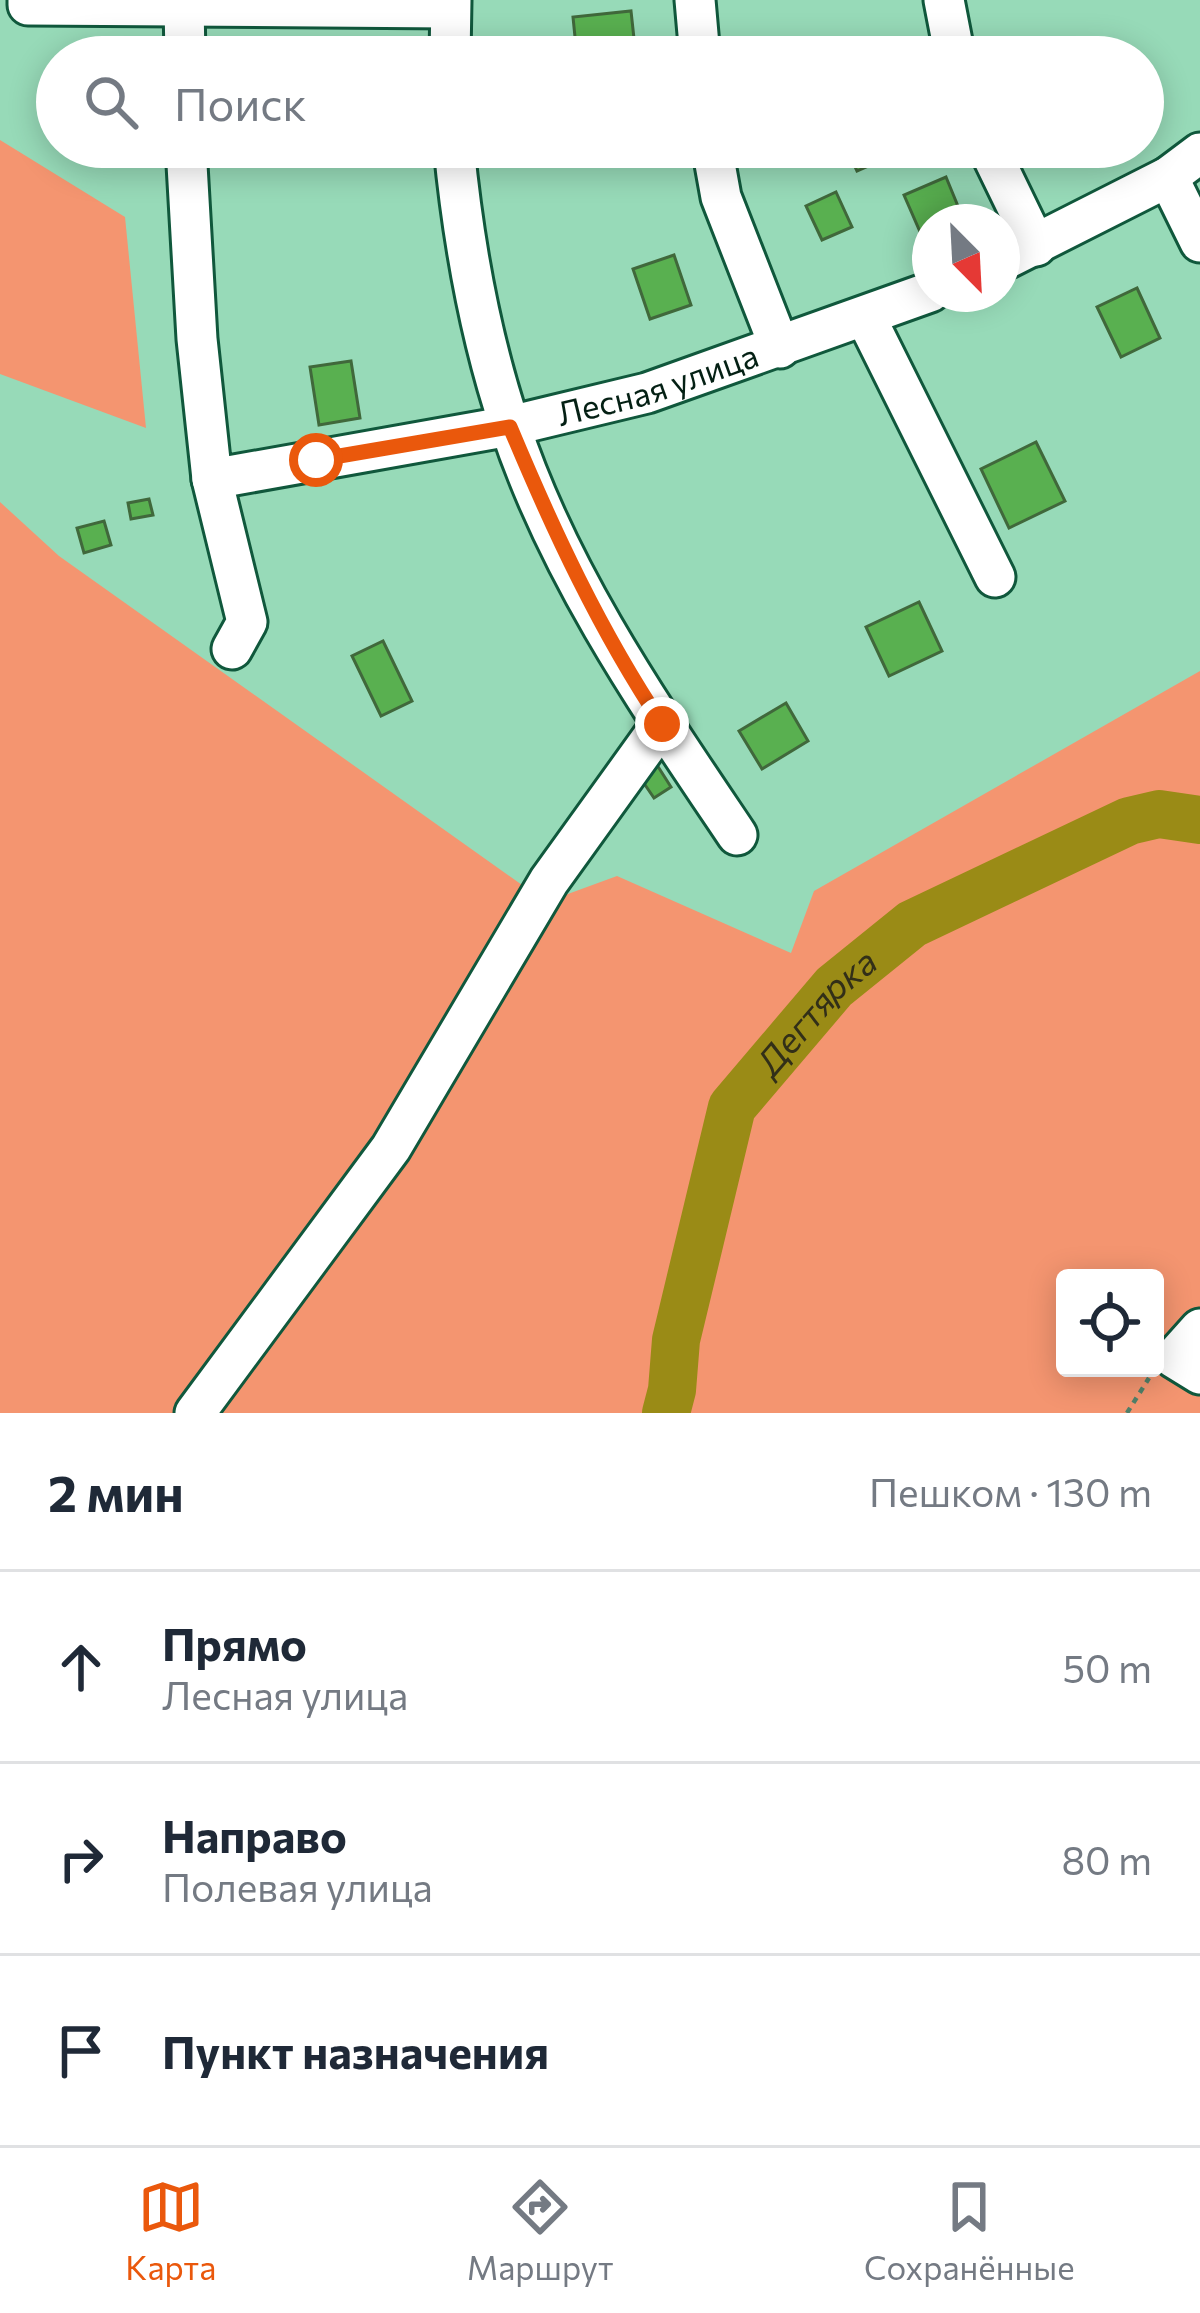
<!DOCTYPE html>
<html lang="ru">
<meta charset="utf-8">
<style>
:root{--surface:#fff;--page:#f6f6f7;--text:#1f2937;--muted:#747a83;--line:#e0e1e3;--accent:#ea580c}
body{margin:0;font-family:Commissioner,sans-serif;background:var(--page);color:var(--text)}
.controls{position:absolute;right:36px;bottom:36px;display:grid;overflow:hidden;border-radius:12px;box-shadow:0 6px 30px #0003}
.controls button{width:108px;height:108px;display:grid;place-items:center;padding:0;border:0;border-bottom:3px solid var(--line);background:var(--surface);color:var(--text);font:60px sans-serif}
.compass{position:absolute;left:912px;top:204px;width:108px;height:108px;border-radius:50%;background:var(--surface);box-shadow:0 6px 30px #0003;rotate:156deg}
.stop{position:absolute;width:36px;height:36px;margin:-27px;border:9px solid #ea580c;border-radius:50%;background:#fff}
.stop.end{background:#ea580c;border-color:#fff;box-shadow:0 3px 12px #0008}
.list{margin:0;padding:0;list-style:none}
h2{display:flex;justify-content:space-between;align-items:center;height:156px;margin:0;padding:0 48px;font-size:51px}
h2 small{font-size:39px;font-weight:400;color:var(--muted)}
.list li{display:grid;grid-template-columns:78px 1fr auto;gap:36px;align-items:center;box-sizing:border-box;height:192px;padding:0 48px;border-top:3px solid var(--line)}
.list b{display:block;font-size:45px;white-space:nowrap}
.list p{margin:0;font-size:39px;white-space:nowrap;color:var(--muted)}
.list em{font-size:39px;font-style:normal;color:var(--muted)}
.icon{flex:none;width:66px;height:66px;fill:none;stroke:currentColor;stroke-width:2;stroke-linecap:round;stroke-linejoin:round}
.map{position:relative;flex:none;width:1200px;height:1413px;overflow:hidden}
.search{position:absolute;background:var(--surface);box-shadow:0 6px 30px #0003;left:36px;right:36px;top:36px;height:132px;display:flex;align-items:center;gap:30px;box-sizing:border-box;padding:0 42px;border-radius:66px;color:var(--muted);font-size:45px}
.sheet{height:732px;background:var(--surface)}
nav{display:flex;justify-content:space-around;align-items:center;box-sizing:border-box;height:168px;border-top:3px solid var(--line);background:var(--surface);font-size:33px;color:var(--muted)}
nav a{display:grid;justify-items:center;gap:6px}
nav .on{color:var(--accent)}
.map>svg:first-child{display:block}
.green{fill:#f49570;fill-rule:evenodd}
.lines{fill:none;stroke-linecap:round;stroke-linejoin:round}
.river{stroke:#9a8b16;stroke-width:48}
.building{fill:#59b050;stroke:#40683b;stroke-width:3}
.minor-casing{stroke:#10583c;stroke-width:45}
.path{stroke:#508069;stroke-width:4.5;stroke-dasharray:6 6;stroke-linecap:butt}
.minor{stroke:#fff;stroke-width:39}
.route{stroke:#ea580c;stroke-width:15}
.labels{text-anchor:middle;stroke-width:12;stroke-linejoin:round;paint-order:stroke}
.street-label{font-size:33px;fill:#042014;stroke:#a3e7c4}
.water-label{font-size:36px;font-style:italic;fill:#322f18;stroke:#a3e7c4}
</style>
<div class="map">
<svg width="1200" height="1413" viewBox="0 0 1200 1413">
<rect width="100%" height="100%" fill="#97dab8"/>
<!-- green -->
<g class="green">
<polygon points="0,140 125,217 146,428 0,374"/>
<path d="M0 502 59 556 546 902 617 876 791 953 814 891 1200 671V1413H0ZM1065 1278H1155V1368H1065Z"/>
</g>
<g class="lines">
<!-- river -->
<path class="river" id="s1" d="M666 1413 672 1390 676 1340 732 1107 834 987 912 924 1129 821 1159 814 1200 820"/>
</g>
<!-- building -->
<g class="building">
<polygon points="631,11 636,57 577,57 573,17"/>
<polygon points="836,40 842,57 825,57 821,45"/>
<polygon points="846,147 877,147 882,160 857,171"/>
<polygon points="946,177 962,216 948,222 930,222 930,230 921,234 904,195"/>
<polygon points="836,192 852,227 822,240 806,206"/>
<polygon points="674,255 691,305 650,319 633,269"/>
<polygon points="1137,288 1160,338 1121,357 1097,307"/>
<polygon points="351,361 360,418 319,425 310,367"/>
<polygon points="1036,442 1065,501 1009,528 981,469"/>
<polygon points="149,499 153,515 131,519 128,503"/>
<polygon points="104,521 111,545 84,553 77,528"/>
<polygon points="919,602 942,651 889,676 866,627"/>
<polygon points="383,641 412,701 381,716 352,656"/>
<polygon points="786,703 808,741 762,769 739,731"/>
<polygon points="657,765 671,787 654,798 639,776"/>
</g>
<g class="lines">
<!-- minor casing -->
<g class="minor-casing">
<g id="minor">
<polyline points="28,0 28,5 450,8"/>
<polyline points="695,0 700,57"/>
<polyline points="944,0 955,57"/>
<polyline points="184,5 185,57"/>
<polyline points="450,57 451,0"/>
<path id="s2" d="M186 147 197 339 212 479 510 426 647 393 930 292"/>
<path d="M454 147C463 240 480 337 510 426 559 575 651 707 737 835"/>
<polyline points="712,147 721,197 780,348"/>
<polyline points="988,147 1036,246"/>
<polyline points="1168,177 1200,242"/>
<polyline points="1002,261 1168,177 1200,153"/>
<polyline points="866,318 995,577"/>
<polyline points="212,479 247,622 232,649"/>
<polyline points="1200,1329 1174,1358 1200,1374"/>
<polyline points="195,1413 391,1148 549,881 662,724"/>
</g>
</g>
<!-- path -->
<polyline class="path" points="1127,1413 1149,1378"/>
<!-- minor -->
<use href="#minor" class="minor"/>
</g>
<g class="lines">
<!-- route -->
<path class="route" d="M316 460 510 427C553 530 600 631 662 724"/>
</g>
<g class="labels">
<!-- street labels -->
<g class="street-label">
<text dy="12" stroke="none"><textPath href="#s2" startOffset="789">Лесная улица</textPath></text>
</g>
<!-- water labels -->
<g class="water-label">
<text dy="13" stroke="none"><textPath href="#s1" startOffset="441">Дегтярка</textPath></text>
</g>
</g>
</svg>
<div class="controls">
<button><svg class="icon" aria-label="locate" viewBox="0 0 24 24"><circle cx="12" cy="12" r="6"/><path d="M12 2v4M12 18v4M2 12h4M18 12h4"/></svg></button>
</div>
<svg class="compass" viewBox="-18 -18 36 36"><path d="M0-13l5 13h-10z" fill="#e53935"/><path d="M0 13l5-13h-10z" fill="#747a83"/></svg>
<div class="stop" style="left:316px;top:460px"></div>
<div class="stop end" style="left:662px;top:724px"></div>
<div class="search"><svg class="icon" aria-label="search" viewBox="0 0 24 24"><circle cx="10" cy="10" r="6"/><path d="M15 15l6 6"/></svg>Поиск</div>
</div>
<section class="sheet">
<h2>2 мин<small>Пешком · 130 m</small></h2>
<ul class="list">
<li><svg class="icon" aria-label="ahead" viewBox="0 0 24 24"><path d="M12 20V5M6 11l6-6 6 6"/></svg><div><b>Прямо</b><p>Лесная улица</p></div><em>50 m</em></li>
<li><svg class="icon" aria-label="right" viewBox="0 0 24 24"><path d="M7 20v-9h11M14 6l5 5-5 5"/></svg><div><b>Направо</b><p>Полевая улица</p></div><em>80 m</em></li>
<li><svg class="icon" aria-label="arrive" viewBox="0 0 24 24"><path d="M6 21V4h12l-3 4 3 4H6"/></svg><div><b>Пункт назначения</b></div></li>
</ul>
</section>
<nav>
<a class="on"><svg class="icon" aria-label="map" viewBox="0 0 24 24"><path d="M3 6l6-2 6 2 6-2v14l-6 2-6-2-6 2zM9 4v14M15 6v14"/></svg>Карта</a>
<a><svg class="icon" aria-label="directions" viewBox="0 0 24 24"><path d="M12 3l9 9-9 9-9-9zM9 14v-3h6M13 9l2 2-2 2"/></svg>Маршрут</a>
<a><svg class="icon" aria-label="saved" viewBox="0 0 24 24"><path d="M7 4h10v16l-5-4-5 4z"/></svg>Сохранённые</a>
</nav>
